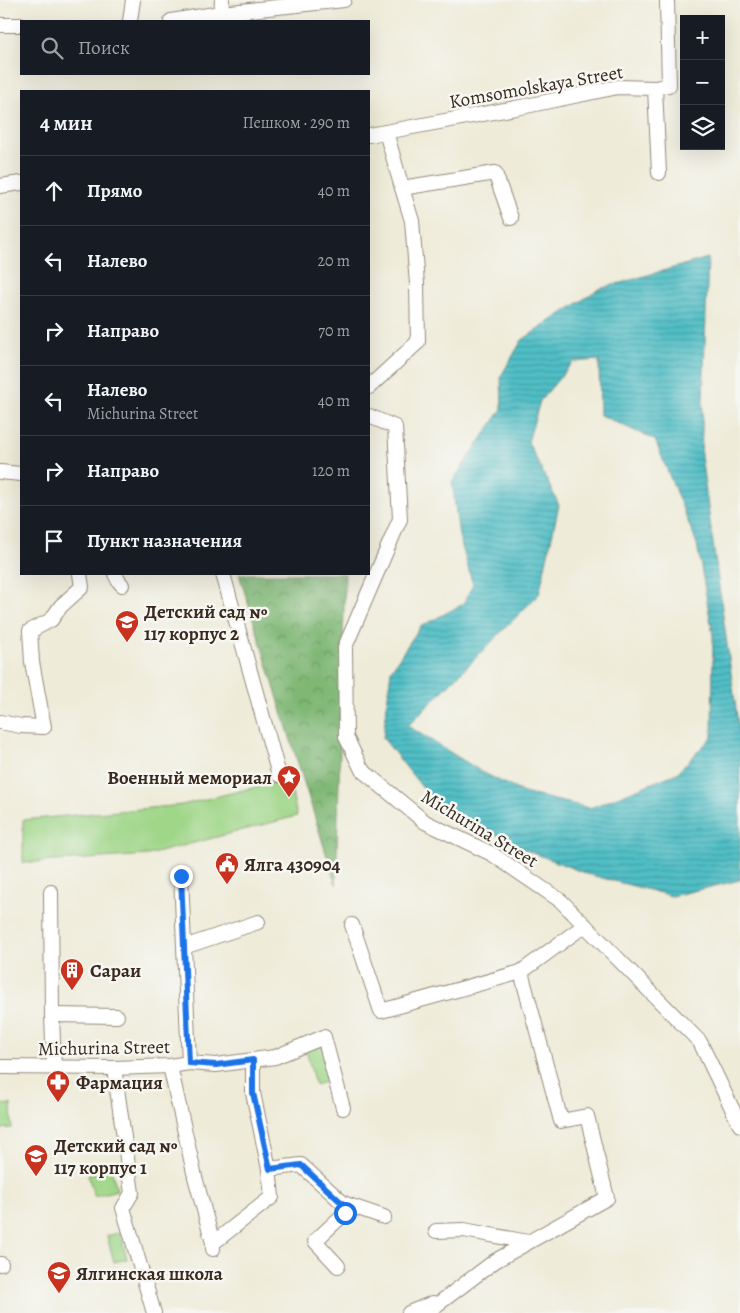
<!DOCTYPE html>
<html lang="ru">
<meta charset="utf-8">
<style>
:root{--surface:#171b24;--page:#242831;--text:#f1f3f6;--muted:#9ea1a6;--line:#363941}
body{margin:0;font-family:Alegreya,serif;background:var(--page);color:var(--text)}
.controls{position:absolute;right:15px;top:15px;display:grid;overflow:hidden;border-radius:0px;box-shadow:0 5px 20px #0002}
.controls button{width:45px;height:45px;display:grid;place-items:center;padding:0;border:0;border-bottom:1px solid var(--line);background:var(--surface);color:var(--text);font:25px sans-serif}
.stop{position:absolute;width:15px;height:15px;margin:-11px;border:4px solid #1a73e8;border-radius:50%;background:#fff}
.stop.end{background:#1a73e8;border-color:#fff;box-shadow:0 1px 5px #0008}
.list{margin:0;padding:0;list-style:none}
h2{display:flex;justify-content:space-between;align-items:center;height:65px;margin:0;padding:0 20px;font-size:21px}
h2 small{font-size:16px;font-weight:400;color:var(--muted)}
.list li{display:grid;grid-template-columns:32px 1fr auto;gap:15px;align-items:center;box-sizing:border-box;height:70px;padding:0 20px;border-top:1px solid var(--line)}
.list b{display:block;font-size:19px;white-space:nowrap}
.list p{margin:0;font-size:16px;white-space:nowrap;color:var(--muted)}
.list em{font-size:16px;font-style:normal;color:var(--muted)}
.icon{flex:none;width:28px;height:28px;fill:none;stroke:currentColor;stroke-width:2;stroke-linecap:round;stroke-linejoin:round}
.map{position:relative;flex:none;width:740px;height:1313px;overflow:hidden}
.search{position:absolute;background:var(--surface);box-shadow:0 5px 20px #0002;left:20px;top:20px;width:350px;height:55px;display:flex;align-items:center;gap:12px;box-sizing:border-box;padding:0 18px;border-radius:0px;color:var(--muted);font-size:19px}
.panel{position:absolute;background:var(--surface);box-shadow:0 5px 20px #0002;left:20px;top:90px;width:350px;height:485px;border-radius:0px}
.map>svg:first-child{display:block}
.forest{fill:url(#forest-crowns);stroke:#5d7049}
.green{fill:#9fd688;stroke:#6d8053}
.water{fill:url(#water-rules);stroke:#467472;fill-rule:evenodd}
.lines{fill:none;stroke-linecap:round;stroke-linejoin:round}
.minor-casing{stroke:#948a7b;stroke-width:16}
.minor{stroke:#fff;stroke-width:14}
.route{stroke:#1a73e8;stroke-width:6}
.labels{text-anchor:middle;stroke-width:5;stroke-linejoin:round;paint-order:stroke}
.street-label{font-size:19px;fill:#3b2a1e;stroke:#f6f6f2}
.poi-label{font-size:19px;font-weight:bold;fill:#3b2a1e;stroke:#f6f6f2;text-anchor:start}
</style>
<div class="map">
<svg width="740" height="1313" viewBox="0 0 740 1313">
<defs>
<pattern id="forest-crowns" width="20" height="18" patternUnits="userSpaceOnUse" patternTransform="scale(1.25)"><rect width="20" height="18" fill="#7fb774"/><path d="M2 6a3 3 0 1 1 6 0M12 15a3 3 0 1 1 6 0" fill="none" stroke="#69955f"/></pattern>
<pattern id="water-rules" width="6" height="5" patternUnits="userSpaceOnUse" patternTransform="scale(1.25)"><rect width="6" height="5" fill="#50bec6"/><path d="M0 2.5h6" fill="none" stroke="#449ba0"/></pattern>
</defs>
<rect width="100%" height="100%" fill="#f6f6f2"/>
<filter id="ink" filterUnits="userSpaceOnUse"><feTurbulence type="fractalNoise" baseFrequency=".02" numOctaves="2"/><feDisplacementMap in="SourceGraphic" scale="10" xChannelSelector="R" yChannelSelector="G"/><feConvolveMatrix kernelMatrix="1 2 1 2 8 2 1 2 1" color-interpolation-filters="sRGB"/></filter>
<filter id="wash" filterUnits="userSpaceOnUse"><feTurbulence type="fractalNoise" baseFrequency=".0096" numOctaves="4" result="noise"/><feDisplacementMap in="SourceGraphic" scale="20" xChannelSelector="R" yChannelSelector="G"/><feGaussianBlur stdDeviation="1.12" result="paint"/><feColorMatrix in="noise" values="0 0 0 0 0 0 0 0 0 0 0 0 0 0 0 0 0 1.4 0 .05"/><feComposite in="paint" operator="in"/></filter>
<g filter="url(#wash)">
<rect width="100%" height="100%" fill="#eeebd8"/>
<!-- forest -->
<polygon class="forest" points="239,574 345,574 336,885"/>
<!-- green -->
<g class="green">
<polygon points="289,779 297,816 148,855 23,863 23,820 182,805"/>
<polygon points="323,1045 332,1080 315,1085 306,1049"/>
<polygon points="11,1104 12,1128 0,1129 0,1105"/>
<polygon points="111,1169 117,1190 94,1196 88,1175"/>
<polygon points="120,1232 127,1259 114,1262 107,1236"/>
</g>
<!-- water -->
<path class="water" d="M708 258 701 456 740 738V880L672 896 587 874 524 849 433 801 383 738 391 670 420 627 463 604 473 585 459 536 452 482 502 409 501 376 522 340 599 289ZM599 360 600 415 655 440 697 544 713 635 712 737 677 773 590 808 524 793 482 772 408 726 539 594 559 505 528 442 540 401 573 362Z"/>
</g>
<g filter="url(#ink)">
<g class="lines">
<!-- minor casing -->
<g class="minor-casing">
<g id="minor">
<polyline points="221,13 222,0"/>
<polyline points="130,21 133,0"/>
<polyline points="171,21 221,13 344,0"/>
<polyline points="0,25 21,25"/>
<polyline points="655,88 669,85 667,0"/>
<polyline points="386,132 402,188 495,173 511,218"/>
<polyline points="369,135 521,107 618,87 655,88 659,173"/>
<polyline points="0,186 21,183"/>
<polyline points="369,387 418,342 417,284 412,221 402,188"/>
<polyline points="369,416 395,427 400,519 345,647 346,737 362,770 425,822 492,854 561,901 700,1042 740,1125"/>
<polyline points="0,472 21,474"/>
<polyline points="115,574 118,580 122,585"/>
<polyline points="223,574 279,775"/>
<polyline points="0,722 21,726 44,727 32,662 30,631 51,620 61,606 82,587 80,574"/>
<polyline points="181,876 189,1063"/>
<polyline points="51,892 52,1015 54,1068"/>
<polyline points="352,925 381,1011 521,972"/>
<polyline points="184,947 258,922"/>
<polyline points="52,1015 117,1016"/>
<polyline points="170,1066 195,1177 213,1243"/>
<polyline points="0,1067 114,1068 170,1066 189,1063 216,1065 275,1057 324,1037 343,1108"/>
<polyline points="114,1068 132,1193 123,1208 154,1313"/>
<polyline points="269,1169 301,1165 343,1203 384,1217"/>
<polyline points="436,1231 464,1230 528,1242"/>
<polyline points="213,1249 213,1243 272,1197 269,1169 253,1093 253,1060"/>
<polyline points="0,1264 1,1264"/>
<polyline points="338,1266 315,1241 345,1213 343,1203"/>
<polyline points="409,1313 433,1303"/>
<polyline points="426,1313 495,1261 607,1198 587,1116 561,1121 521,972 585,925"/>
</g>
</g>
<!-- minor -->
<use href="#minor" class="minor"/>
</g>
</g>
<g class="lines" filter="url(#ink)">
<!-- route -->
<polyline class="route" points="181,876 189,1063 216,1065 253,1060 253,1093 270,1169 301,1165 343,1204 345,1213"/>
</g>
<!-- icons -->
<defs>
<g id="school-pin" transform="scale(1.25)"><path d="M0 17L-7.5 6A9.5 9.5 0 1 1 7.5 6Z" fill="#c8321e" stroke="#f6f6f2"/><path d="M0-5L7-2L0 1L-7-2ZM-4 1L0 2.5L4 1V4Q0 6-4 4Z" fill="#fff"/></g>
<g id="sight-pin" transform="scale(1.25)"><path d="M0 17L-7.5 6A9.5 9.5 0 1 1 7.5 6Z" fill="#c8321e" stroke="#f6f6f2"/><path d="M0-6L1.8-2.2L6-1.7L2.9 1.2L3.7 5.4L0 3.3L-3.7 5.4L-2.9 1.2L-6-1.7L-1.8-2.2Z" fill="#fff"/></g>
<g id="civic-pin" transform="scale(1.25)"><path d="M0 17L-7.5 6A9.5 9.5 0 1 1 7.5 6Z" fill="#c8321e" stroke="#f6f6f2"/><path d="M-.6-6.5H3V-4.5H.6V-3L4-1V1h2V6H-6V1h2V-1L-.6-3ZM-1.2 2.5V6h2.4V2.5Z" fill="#fff"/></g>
<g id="building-pin" transform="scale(1.25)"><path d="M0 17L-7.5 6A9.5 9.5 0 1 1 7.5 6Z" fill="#c8321e" stroke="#f6f6f2"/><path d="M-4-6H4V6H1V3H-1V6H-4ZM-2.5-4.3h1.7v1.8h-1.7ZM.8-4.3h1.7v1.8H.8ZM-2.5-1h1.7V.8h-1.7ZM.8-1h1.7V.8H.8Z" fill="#fff"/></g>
<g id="pharmacy-pin" transform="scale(1.25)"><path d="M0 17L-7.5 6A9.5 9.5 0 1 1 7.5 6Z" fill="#c8321e" stroke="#f6f6f2"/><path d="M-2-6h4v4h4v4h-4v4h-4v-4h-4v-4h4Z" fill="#fff"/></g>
</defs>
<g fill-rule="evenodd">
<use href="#school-pin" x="127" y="622"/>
<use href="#sight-pin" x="289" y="777"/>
<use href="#civic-pin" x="227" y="864"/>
<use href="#building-pin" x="72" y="970"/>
<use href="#pharmacy-pin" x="58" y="1082"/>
<use href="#school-pin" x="36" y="1156"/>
<use href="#school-pin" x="59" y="1273"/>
</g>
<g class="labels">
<!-- street labels -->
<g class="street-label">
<text transform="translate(536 86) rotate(-10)" y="7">Komsomolskaya Street</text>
<text transform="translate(480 828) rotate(31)" y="7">Michurina Street</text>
<text transform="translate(104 1047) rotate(-1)" y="7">Michurina Street</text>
</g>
<!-- poi labels -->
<g class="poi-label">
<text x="144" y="618">Детский сад №<tspan x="144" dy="22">117 корпус 2</tspan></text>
<text x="272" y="784" text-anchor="end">Военный мемориал</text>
<text x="244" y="871">Ялга 430904</text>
<text x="90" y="977">Сараи</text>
<text x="76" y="1089">Фармация</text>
<text x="54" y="1152">Детский сад №<tspan x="54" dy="22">117 корпус 1</tspan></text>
<text x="76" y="1280">Ялгинская школа</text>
</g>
</g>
</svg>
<div class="controls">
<button>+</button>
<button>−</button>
<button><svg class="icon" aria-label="layers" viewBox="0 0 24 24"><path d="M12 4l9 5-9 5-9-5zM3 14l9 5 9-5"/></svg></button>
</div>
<div class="stop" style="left:345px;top:1213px"></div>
<div class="stop end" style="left:181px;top:876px"></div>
<div class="search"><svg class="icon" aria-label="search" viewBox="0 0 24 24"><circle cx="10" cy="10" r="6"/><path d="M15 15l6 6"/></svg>Поиск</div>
<section class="panel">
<h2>4 мин<small>Пешком · 290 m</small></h2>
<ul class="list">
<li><svg class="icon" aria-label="ahead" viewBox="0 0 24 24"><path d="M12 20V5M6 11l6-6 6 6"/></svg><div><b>Прямо</b></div><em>40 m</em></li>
<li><svg class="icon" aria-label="left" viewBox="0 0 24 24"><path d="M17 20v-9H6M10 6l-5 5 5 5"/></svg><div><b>Налево</b></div><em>20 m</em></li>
<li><svg class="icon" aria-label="right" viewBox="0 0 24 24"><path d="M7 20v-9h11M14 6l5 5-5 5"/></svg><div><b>Направо</b></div><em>70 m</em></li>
<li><svg class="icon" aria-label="left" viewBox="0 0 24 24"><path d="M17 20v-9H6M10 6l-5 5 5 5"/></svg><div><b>Налево</b><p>Michurina Street</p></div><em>40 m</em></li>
<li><svg class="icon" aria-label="right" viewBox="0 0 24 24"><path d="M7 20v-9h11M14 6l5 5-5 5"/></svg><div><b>Направо</b></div><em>120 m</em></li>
<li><svg class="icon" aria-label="arrive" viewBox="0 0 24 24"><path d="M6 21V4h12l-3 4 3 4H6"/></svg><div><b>Пункт назначения</b></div></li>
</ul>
</section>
</div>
